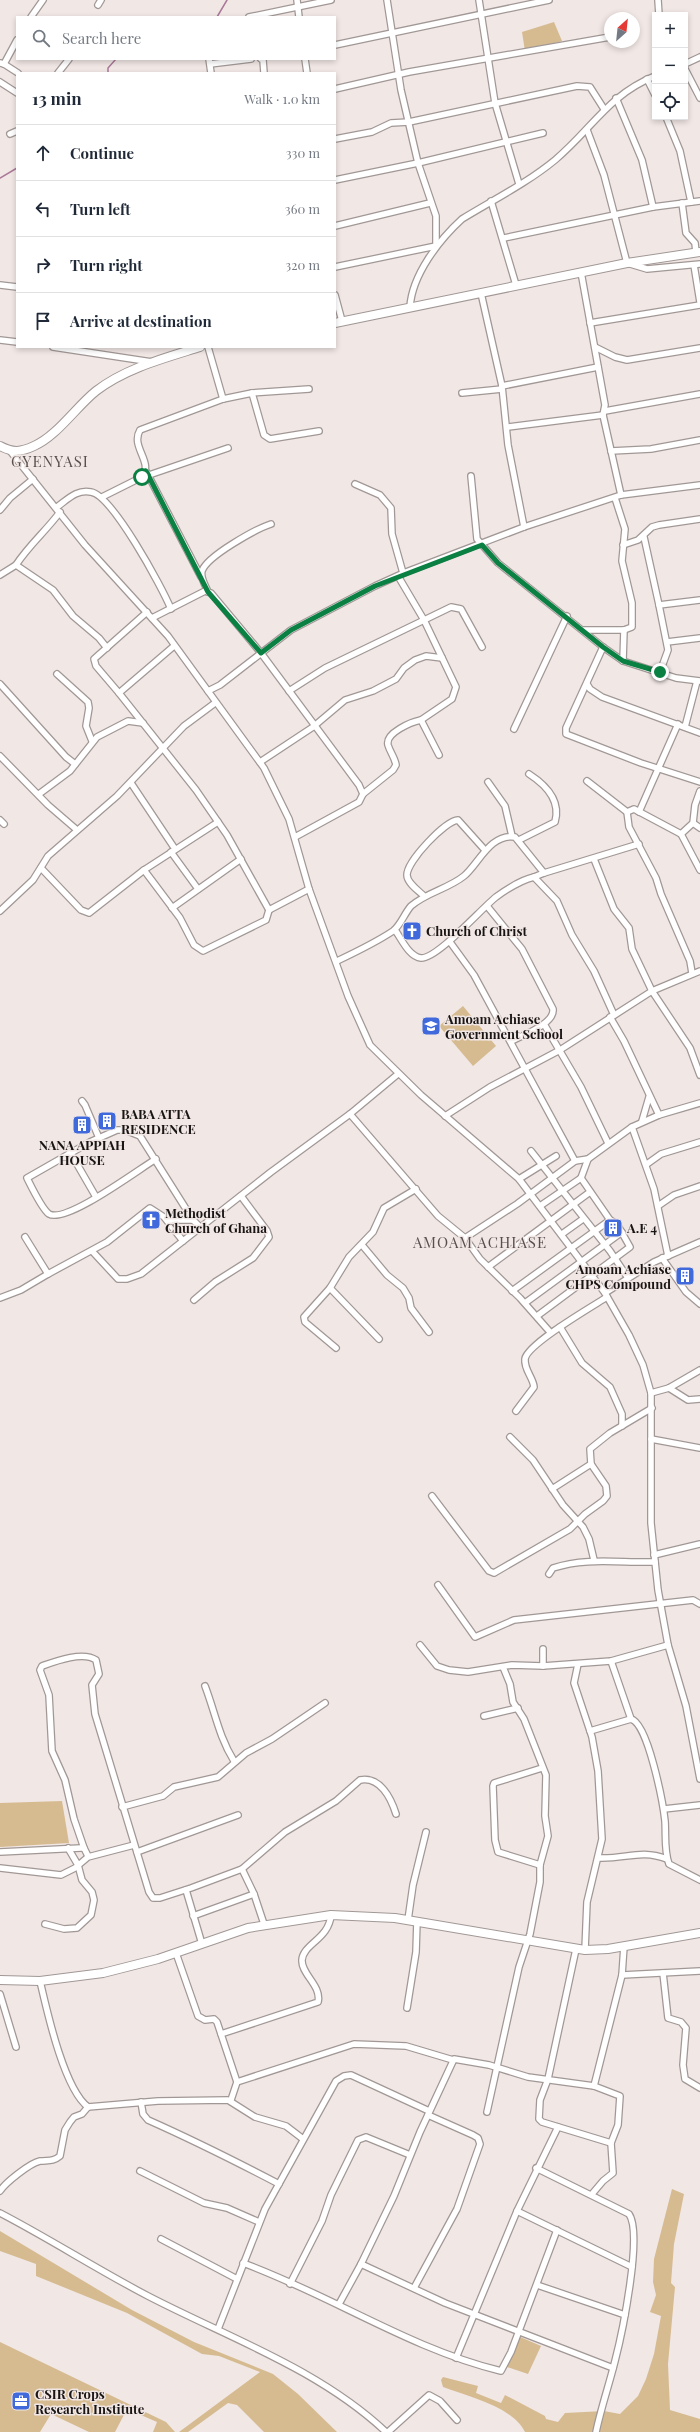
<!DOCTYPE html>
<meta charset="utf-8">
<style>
:root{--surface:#fff;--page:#f2f2f3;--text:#1f2937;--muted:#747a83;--line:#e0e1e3}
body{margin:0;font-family:"Playfair Display",serif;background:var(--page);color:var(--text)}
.controls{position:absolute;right:12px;top:12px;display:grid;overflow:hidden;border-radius:0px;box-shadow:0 2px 6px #0003}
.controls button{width:36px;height:36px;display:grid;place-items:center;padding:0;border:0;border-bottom:1px solid var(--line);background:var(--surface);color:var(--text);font:20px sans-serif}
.compass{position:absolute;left:604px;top:12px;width:36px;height:36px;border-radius:50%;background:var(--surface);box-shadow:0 2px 6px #0003;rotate:27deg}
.stop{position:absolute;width:12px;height:12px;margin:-9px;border:3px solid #0b8043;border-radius:50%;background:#fff}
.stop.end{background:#0b8043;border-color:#fff;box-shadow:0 1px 4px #0008}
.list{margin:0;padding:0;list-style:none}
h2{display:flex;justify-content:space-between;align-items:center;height:52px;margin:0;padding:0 16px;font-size:17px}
h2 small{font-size:13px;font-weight:400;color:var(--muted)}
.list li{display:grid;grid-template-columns:26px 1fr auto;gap:12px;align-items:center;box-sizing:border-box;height:56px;padding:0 16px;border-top:1px solid var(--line)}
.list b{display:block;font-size:15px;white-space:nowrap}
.list em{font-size:13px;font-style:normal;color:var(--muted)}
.icon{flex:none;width:22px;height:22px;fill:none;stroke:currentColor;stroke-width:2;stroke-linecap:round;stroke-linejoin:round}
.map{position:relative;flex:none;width:700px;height:2432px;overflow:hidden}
.search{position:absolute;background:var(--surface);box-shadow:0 2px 6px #0003;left:16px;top:16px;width:320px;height:44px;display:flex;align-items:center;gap:10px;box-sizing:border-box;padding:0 14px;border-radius:0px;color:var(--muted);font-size:15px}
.panel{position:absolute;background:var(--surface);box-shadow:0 2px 6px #0003;left:16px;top:72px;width:320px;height:276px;border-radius:0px}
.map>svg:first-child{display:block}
.green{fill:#d6bb91}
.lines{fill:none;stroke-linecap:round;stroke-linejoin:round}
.stream{stroke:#aa7898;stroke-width:1.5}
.street-casing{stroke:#a19896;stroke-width:8}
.secondary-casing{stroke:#a19896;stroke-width:10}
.street{stroke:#fff;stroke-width:5.5}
.secondary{stroke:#fff;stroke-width:8}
.route{stroke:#0b8043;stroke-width:5}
.labels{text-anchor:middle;stroke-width:3;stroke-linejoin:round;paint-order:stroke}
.poi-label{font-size:13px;font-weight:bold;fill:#191515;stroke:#f1e7e5;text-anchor:start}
.quarter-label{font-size:15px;letter-spacing:1px;fill:#584f4e;stroke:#f1e7e5}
</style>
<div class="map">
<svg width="700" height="2432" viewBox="0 0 700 2432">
<rect width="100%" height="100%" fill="#f1e7e5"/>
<!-- green -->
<g class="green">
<polygon points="554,22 562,41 525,51 522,32"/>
<polygon points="463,1006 496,1046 473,1066 439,1026"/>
<polygon points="62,1801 69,1843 0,1847 0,1803"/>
<path d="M672 2189 684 2194 674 2244 671 2283 675 2287 668 2364 670 2410 700 2419V2432H525C512 2406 469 2397 443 2387L441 2380 443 2377 478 2386 476 2393 501 2403 505 2395 545 2416 546 2419 558 2422 565 2413 604 2411 620 2414 638 2396 646 2379 654 2354 661 2316 650 2312 656 2295 653 2282 654 2259Z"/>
<polygon points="0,2231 132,2310 194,2342 273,2374 298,2394 337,2432 264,2432 237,2405 228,2403 188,2432 179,2432 260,2372 219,2356 202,2354 127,2313 36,2276 36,2264 0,2251"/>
<polygon points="518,2336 541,2346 528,2374 507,2367"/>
<polygon points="0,2342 166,2422 175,2432 153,2432 157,2422 127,2409 115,2432 89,2432 51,2414 40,2432 0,2432"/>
</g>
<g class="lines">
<!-- stream -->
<g class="stream">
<polyline points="217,17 227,0"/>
<polyline points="108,73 108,68 116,59"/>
<polyline points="0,178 17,168"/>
</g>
<!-- street casing -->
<g class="street-casing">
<g id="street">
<polyline points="297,0 299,17"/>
<polyline points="479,0 495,103 519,184"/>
<polyline points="658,0 659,15"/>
<polyline points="98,5 101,0"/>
<polyline points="31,17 43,0"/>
<polyline points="249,17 331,0"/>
<polyline points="335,45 549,0"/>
<polyline points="209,59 211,73"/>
<polyline points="261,59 263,60 264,73"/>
<polyline points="305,59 307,73"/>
<polyline points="0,63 4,64 17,40"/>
<polyline points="4,64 18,73"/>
<polyline points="210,64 251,59"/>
<polyline points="685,64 700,57"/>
<polyline points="685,69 700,98"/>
<polyline points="58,73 69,59"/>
<polyline points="647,79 655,95"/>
<polyline points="0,82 17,93"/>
<polyline points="335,89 409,72 610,37"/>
<polyline points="616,98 642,160 653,207"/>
<polyline points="666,117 680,151 691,202"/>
<polyline points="587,130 604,175 627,263 647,269 700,264"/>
<polyline points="10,134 17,131"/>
<polyline points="335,139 372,132 391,123 409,122 577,86 590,87 604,109"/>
<polyline points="335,180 418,163 543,133"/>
<polyline points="491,201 516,285"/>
<polyline points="682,203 686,233 695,243 696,252"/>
<polyline points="335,226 430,203"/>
<polyline points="504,238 653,207 700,201"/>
<polyline points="694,265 700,302"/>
<polyline points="335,267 436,246 436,216 418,163 401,90 387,0"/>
<polyline points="581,272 605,405 603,415 621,495"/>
<polyline points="0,285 17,287"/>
<polyline points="481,293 502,386"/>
<polyline points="335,295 342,321"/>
<path d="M410 307C412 275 439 240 462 219 493 200 527 183 555 160 592 129 608 95 655 76"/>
<polyline points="590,323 700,305"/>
<polyline points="0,340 17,342"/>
<polyline points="53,347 152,362"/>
<polyline points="208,347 223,399"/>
<polyline points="595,347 615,357 627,360 700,348"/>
<polyline points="252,393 309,389"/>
<polyline points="462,393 502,389"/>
<polyline points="605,411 700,394"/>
<polyline points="508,427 603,415"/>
<polyline points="611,451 651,449 700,440"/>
<polyline points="11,452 85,545 168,636 264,768 289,819 309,889 348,996 370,1045 421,1095 519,1179 605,1293 629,1335 643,1365 651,1393 651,1523 658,1590 668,1645 686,1706 700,1779"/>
<polyline points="146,471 201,577"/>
<polyline points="149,475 228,448"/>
<polyline points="471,476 477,539 498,563 603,647 623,661 676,678 700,681"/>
<polyline points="355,484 380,495 391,508 392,534 403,573"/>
<path d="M102 497 142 477C154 462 130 447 140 430L223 399 252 393 264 435 270 439 319 431"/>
<path d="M57 507C68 499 77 489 91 492 112 495 162 587 171 609"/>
<polyline points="0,510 10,498 33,479"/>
<polyline points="524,527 508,445 502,386 598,367"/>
<polyline points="644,537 659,605 700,600"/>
<polyline points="623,545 638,540 652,527 659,525 700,519"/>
<path d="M16 565C29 545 46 531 60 512"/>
<polyline points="0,575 16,565 53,590 73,616 99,638 107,648"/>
<polyline points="398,576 424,620 456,687 452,699 421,720"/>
<path d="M208 592C206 586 200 578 202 571 207 556 256 529 271 524"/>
<polyline points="659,605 668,650 660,672"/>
<polyline points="152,618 205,591 211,593 261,653 359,785 363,794 359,802 295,837"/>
<polyline points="584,630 624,630 632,627 632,603 622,561 625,529 615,498"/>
<polyline points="667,642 700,638"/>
<polyline points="174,646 119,693 196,790 227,835 269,910 309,889"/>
<polyline points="603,647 566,728 566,734 641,763 700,782"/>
<polyline points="623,661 624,630"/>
<polyline points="57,674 88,702 89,708 86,726 92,741"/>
<polyline points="0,684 66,757 75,764"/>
<polyline points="587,684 590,689 602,697 700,733"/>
<polyline points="208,691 220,685 291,630 375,586 406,572 524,527 621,495 700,485"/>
<polyline points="289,691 325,668 451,607 461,609 482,647"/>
<polyline points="119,693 96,666 94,659 147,612"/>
<polyline points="685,727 697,681"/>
<polyline points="514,729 567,616"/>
<polyline points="0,756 48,805 77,830"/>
<polyline points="260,762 313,727 345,700 373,691 396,679 404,668 415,660 426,656 442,658"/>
<polyline points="587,781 627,812"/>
<polyline points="488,782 505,806 512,836"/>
<polyline points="131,783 175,849"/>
<polyline points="39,794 70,771 97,737 128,721 143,723"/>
<path d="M363 794 393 770 396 765C395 758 390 752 388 745 385 733 411 722 421 720L439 755"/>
<polyline points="639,812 678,724"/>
<polyline points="0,820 4,824"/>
<polyline points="693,823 700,828"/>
<polyline points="681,834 693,823 695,805 700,791"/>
<path d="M519 840 555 822C561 801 546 785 529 774"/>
<polyline points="171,852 198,889"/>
<polyline points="594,859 614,909 629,928 632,949 652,991 690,1048 700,1075"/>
<polyline points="41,868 81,910 89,913 144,870 218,822"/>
<polyline points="144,870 180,918 194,945 203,951 266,920 269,910"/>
<polyline points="544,873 639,844"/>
<path d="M424 896C419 891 407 883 407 875 407 861 445 821 458 820L484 849"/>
<path d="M487 906 522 949 553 1009C555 1024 522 1035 512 1041"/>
<polyline points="172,908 241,859"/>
<polyline points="0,911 33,880 48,856 117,796 184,726 215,703"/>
<path d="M395 930C401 938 409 957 421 958 437 959 481 909 496 897 507 889 521 880 534 877"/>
<polyline points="450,942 474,975 575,1161"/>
<path d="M337 961C356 952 375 943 393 931 401 925 404 914 411 906 427 892 448 889 464 876 478 865 490 833 515 837L544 873 534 877 557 901 572 935 594 971 614 1015"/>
<polyline points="692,973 690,961 661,894 656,878 629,827 627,812 634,809 681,834 700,870"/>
<polyline points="610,1017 624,1041 659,1115"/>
<polyline points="544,1024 581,1087 608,1143"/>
<polyline points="82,1101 85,1105 99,1138"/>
<polyline points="350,1114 438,1216 465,1238 480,1259 520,1298 550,1332"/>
<polyline points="445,1116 490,1087 560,1050 652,991 700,971"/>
<polyline points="642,1121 649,1097"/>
<polyline points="632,1127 654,1189 668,1256"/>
<polyline points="531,1151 610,1251 628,1278"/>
<polyline points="70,1152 96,1197"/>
<path d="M156 1159C139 1169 66 1224 49 1214 42 1209 31 1186 27 1178L90 1142 117 1130H125L140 1136 193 1220 201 1228"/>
<polyline points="647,1164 661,1154 700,1142"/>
<polyline points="519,1179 556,1156"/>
<polyline points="540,1206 581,1178"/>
<polyline points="658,1206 674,1195 700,1186"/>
<polyline points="168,1220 193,1220"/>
<polyline points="562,1234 583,1219"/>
<polyline points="25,1237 48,1274 107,1242 150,1208 164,1217 183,1241"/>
<polyline points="465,1238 517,1204 575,1161 588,1159 632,1127 659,1115 700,1103"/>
<polyline points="362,1245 387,1275 403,1288 409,1298 411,1308 429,1332"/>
<polyline points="92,1251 118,1279 127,1279 141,1274 271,1172 350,1114 398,1074"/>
<polyline points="662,1258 686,1292 700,1304"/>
<polyline points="488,1267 590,1192"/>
<polyline points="330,1288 379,1339"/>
<polyline points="512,1291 610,1220"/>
<polyline points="605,1293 654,1262 700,1242"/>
<polyline points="0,1298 21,1290 48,1274"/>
<polyline points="194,1300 215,1282 253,1258 269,1237 267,1231 241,1196"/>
<polyline points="525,1303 622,1232"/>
<polyline points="537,1316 630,1247 617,1224 610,1220 581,1178 588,1159"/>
<polyline points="560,1327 582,1363 610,1387 622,1414 622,1426"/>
<polyline points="336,1348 305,1322 304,1317 330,1288 349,1257 373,1232 384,1208 416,1189"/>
<polyline points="669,1388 688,1400 700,1399"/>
<polyline points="651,1393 669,1388 700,1370"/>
<path d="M516 1411 534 1387C533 1377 524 1370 525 1359 527 1344 593 1306 607 1297"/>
<polyline points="510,1437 533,1460 563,1505 583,1527 589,1539 594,1560"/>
<polyline points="651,1439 700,1448"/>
<polyline points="552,1489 591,1464"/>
<polyline points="432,1496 489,1571 494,1573 570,1529 585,1514 603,1501 607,1496 606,1486 591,1464 590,1449 610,1433 652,1408"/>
<polyline points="654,1555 700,1544"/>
<path d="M549 1574 553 1568C586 1557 620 1563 655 1562"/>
<polyline points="438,1585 475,1637 514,1620 693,1600 700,1604"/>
<polyline points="420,1645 437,1666 449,1670 468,1672 512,1665 543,1666 543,1649"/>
<polyline points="611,1661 631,1719"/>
<polyline points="578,1664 574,1683 592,1737 598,1771 602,1839 587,1902 585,1950"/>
<polyline points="543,1666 611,1661 668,1645"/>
<path d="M205 1686C215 1712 219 1737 234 1761"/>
<polyline points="484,1716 518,1708"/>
<path d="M590 1731 631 1719C648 1723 663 1803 665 1821 666 1835 664 1851 669 1864L700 1880"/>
<polyline points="122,1807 163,1796 174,1787 218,1777 246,1753 272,1739 325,1703"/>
<polyline points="664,1809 700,1805"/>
<path d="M84 1848 74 1819 65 1780 52 1751 49 1695 40 1670 42 1666C56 1661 83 1651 96 1660L99 1674 92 1685 95 1714 149 1892 153 1898H160L191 1888 242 1869 285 1832 336 1801 360 1780C380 1776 391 1798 396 1814"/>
<polyline points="0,1852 81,1848 84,1848 88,1856"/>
<polyline points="137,1852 238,1815"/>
<path d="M599 1858C627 1859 640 1849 667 1859"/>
<polyline points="540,1865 498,1852 495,1840 493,1786 494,1783 542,1768"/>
<polyline points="0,1868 61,1875 75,1868 88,1857 134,1845"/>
<polyline points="242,1869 254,1894 264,1924"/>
<polyline points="186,1890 202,1944"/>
<polyline points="193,1916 254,1894"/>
<polyline points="408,1920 413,1885 426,1832"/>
<polyline points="45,1924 64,1929 77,1928 91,1915 94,1900 92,1892 82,1880 78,1865 68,1848"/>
<polyline points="576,1949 548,2079 540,2100 539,2119 542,2122 611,2143"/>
<polyline points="176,1953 198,2016 205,2020 214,2019 217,2022 237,2082 231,2100"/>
<polyline points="663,1973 668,2018 681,2022 686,2028 683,2065 685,2079 700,2088"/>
<polyline points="622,1975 700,1971"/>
<path d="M40 1981C47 2011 64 2089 88 2107L158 2101 228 2100 255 2117 286 2126 303 2139"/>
<polyline points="0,1994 16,2047"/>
<polyline points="407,2008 416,1952 417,1921"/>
<path d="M221 2034 318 2002C322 1986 301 1974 302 1960 303 1944 329 1939 331 1915"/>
<polyline points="237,2082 354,2044 406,2046 453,2060"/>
<polyline points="594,2086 622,1975 624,1946"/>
<path d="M141 2102 143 2114 148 2120C193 2140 235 2161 279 2184"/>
<polyline points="487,2112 519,1967 530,1934 540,1882 540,1865 548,1836 545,1816 546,1775 524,1719 513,1702 510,1684 503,1667"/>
<path d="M536 2168 629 2214C643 2234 622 2334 615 2361 609 2385 601 2408 596 2432"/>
<polyline points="140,2171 204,2203 227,2208 259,2222"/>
<path d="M0 2191C5 2183 30 2163 40 2161 48 2160 53 2162 60 2156L65 2130 70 2122 74 2117 82 2114 88 2107"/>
<polyline points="517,2211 632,2267"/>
<path d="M0 2213C50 2239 98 2270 148 2296 229 2338 319 2369 386 2432"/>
<polyline points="161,2239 237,2279"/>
<path d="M243 2263C331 2295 410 2349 501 2371L511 2352 557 2230"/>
<polyline points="361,2264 445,2303 613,2368"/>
<polyline points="290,2284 322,2221 331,2195 358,2140 366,2137 410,2155"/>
<polyline points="537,2285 625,2315"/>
<polyline points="414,2288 457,2209 480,2144 478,2138 473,2135 428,2115"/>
<polyline points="339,2304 361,2264 394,2196 420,2132 454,2059 489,2065 528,2077 594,2086 620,2096 618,2125 611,2143 613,2173 603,2181 592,2194"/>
<polyline points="218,2329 265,2209 336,2081 344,2076 351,2075 429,2111"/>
<polyline points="456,2358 517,2211 558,2127"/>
<polyline points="388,2432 429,2395 440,2401 457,2420"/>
</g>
</g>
<!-- secondary casing -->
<g class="secondary-casing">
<g id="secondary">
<polyline points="335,323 627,263 700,252"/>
<path d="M0 446C13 453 21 452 34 446 57 436 76 407 96 391 126 368 165 358 200 347"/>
<polyline points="0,1980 40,1981 103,1973 158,1959 248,1928 331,1915 395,1918 585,1950 608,1949 700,1933"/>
</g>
</g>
<!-- street -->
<use href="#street" class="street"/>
<!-- secondary -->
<use href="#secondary" class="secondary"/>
</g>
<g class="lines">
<!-- route -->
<polyline class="route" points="142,477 146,471 208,592 261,653 291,630 375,586 482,545 498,563 603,647 623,661 660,672"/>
</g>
<!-- icons -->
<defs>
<g id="church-square" transform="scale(1)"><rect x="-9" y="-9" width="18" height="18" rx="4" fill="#406adb" stroke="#f1e7e5"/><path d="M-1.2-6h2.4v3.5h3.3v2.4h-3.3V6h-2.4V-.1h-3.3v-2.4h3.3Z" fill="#fff"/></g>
<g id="school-square" transform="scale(1)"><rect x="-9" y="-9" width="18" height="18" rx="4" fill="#406adb" stroke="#f1e7e5"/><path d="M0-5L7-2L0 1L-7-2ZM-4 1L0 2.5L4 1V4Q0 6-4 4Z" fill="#fff"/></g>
<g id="building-square" transform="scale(1)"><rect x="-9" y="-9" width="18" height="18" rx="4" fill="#406adb" stroke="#f1e7e5"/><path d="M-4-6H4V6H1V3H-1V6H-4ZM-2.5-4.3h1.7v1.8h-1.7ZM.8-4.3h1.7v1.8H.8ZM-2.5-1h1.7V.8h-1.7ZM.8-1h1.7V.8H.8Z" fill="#fff"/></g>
<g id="office-square" transform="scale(1)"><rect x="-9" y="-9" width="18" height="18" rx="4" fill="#406adb" stroke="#f1e7e5"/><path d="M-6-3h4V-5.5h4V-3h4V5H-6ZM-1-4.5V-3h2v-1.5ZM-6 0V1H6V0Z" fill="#fff"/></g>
</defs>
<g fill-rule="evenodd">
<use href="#church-square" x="412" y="931"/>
<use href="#school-square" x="431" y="1026"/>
<use href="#building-square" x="107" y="1121"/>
<use href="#building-square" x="82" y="1125"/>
<use href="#church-square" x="151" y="1220"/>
<use href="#building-square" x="613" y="1228"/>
<use href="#building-square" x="685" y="1276"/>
<use href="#office-square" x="21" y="2401"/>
</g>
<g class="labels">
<!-- poi labels -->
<g class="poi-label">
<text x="426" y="936">Church of Christ</text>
<text x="445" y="1024">Amoam Achiase<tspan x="445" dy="15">Government School</tspan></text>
<text x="121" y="1119">BABA ATTA<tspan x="121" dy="15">RESIDENCE</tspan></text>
<text x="82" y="1150" text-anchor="middle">NANA APPIAH<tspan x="82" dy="15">HOUSE</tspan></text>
<text x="165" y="1218">Methodist<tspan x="165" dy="15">Church of Ghana</tspan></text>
<text x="627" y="1233">A.E 4</text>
<text x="671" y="1274" text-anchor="end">Amoam Achiase<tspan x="671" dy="15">CHPS Compound</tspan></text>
<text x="35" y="2399">CSIR Crops<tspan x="35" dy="15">Research Institute</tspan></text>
</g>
<!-- quarter labels -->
<g class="quarter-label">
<text x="50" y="467">GYENYASI</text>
<text x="480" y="1248">AMOAM ACHIASE</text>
</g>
</g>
</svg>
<div class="controls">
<button>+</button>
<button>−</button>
<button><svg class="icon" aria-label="locate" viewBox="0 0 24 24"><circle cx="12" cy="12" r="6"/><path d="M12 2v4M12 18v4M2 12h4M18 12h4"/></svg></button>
</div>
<svg class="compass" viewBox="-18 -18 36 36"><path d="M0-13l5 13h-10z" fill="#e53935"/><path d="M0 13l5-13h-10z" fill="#747a83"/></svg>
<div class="stop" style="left:142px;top:477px"></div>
<div class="stop end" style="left:660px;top:672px"></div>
<div class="search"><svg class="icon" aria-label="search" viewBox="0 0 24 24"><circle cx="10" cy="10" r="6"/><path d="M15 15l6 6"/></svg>Search here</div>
<section class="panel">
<h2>13 min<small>Walk · 1.0 km</small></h2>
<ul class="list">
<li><svg class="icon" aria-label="ahead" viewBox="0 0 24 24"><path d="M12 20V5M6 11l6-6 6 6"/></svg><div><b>Continue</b></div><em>330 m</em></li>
<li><svg class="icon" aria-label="left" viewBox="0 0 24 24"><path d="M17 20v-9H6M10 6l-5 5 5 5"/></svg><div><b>Turn left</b></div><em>360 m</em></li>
<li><svg class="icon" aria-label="right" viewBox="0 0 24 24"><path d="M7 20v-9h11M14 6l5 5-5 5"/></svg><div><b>Turn right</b></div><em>320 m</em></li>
<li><svg class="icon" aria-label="arrive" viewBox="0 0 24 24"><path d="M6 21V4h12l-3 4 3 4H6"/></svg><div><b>Arrive at destination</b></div></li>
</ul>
</section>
</div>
